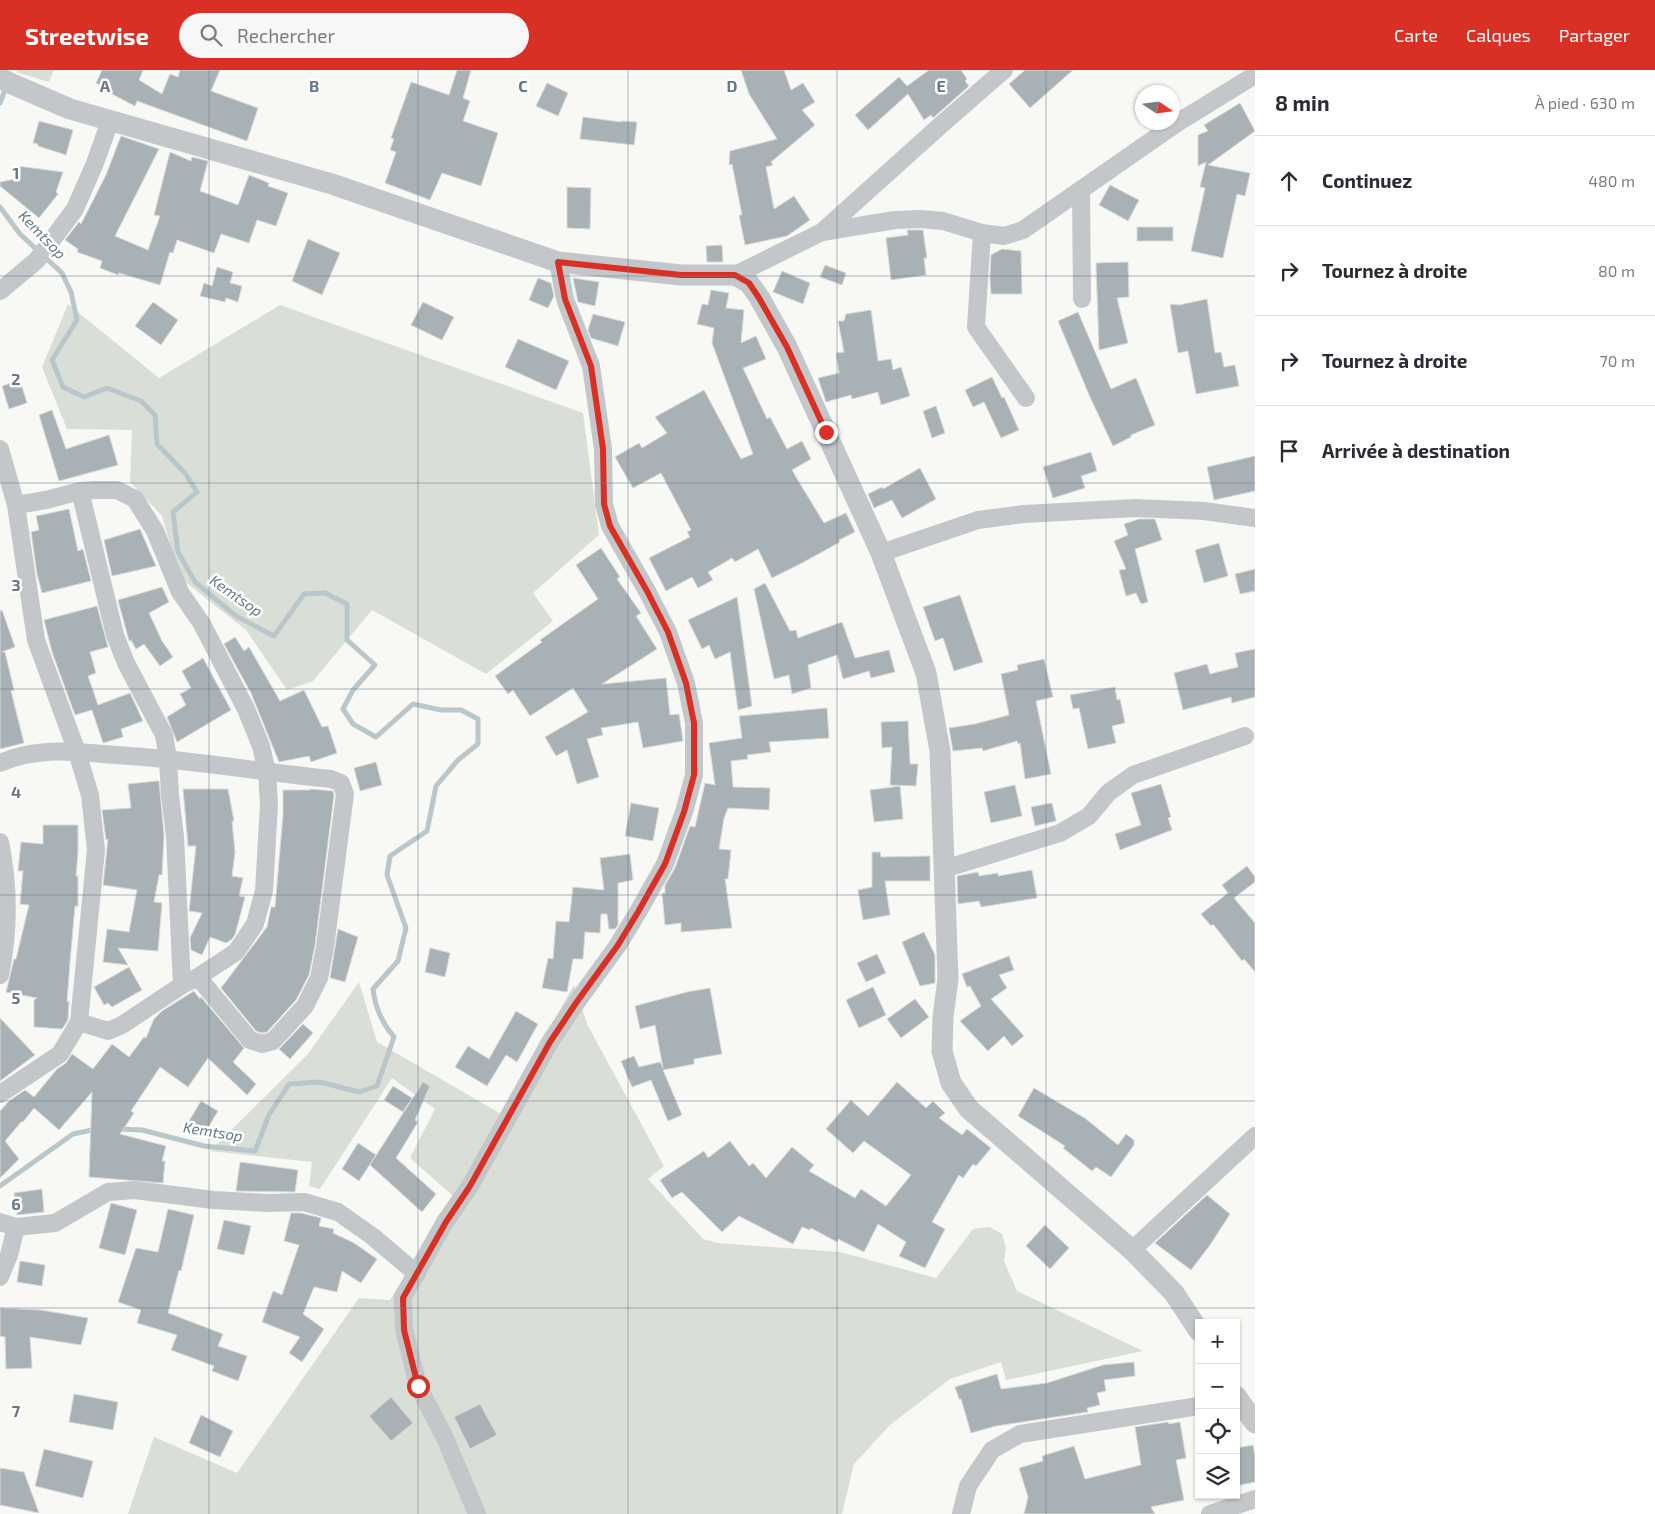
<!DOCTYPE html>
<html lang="fr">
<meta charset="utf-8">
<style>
:root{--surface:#fff;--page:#f7f7f7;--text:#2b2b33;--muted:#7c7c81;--line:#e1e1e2;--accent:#d93025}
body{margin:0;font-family:"Exo 2",sans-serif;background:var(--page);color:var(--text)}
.controls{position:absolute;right:15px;bottom:15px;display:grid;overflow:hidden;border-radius:0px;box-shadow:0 1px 4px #0004}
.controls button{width:45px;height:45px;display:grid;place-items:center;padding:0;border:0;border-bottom:1px solid var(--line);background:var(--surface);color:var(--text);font:25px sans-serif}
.compass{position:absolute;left:1135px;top:15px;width:45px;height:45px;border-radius:50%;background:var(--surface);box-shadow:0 1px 4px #0004;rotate:103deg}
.stop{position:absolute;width:15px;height:15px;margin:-11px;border:4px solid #d93025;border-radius:50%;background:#fff}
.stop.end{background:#d93025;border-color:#fff;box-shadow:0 1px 5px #0008}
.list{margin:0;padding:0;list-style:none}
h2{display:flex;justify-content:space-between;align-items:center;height:65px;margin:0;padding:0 20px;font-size:21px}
h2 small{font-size:16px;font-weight:400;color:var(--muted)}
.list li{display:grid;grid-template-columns:32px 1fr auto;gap:15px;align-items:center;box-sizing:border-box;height:90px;padding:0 20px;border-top:1px solid var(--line)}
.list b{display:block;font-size:19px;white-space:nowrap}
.list em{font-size:16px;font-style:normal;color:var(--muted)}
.icon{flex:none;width:28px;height:28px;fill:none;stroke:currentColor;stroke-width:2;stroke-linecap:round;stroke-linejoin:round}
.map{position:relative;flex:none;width:1255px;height:1444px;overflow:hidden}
header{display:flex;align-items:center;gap:30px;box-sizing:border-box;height:70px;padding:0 25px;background:var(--accent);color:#fff}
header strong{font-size:24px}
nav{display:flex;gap:28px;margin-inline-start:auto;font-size:18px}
.search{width:350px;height:45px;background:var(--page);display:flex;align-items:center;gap:12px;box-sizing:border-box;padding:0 18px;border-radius:28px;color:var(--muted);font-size:19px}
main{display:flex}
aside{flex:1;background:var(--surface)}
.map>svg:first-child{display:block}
.green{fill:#d9dfd6}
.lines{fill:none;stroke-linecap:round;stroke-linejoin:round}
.stream{stroke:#b9c6ca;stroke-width:5}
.building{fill:#a8b1b6;stroke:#dadad7}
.minor{stroke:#c3c7ca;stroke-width:18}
.tertiary{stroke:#c3c7ca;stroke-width:21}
.route{stroke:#d93025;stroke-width:6}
.grid{fill:none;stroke:#677986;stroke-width:1;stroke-opacity:0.55}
.labels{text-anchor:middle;stroke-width:5;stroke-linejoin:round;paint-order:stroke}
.water-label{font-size:15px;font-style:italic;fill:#637a82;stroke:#fff}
.grid-label{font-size:16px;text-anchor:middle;font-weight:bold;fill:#677986;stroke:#fff;stroke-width:5;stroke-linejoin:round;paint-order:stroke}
</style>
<header>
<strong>Streetwise</strong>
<div class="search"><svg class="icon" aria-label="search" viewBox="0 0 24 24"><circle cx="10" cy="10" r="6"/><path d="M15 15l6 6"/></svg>Rechercher</div>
<nav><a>Carte</a><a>Calques</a><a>Partager</a></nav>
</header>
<main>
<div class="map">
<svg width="1255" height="1444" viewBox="0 0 1255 1444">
<rect width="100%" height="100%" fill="#f8f8f5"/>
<!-- green -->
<g class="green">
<polygon points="18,0 54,0 49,12 16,2"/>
<polygon points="68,234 159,308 280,235 583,343 599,465 533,523 553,551 486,604 372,540 313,611 287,620 246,560 179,507 162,446 130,412 132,360 67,359 42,297"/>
<polygon points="359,912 377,972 501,1044 574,915 588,956 664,1096 648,1109 703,1169 718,1173 840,1182 936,1208 973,1159 990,1157 1002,1164 1006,1178 1004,1191 1017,1221 1143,1281 1006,1310 1001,1292 950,1309 890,1355 854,1394 842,1444 128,1444 154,1367 237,1403 359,1228 390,1230 453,1126 410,1088 435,1039 392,1008 320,1119 309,1116 312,1092 210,1081 308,984"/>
</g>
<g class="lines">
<!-- stream -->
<g class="stream">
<polyline points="0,33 6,17"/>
<path d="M0 137 20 164 62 203 71 222 77 250 52 290 63 317 84 327 107 318 141 331 155 345 157 374 185 403 197 422 173 442 178 482 195 512 236 546 274 566 304 524 325 523 347 534V570L375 595 353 620 343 639 353 654 376 667 413 634 441 640H461L478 649V674L458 690 436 716 427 761 390 786 387 805 406 858 398 891 373 919C375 937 382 953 394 967L377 1016 359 1022 320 1012 289 1014 269 1045 255 1081 204 1076 142 1060 118 1059"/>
<polyline points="0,1116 73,1064 97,1059"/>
</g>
</g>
<!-- building -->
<g class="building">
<polygon points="102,0 143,0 139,10 162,24 170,4 178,7 180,0 220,0 211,21 258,38 247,71 137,31 135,36 104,20 105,17 96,13"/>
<polygon points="457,0 471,0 463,28 470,31 463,51 498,63 481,116 442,103 430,130 385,113 396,82 390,80 394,69 391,68 411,12 449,25"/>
<polygon points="741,0 784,0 791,20 803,13 815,32 802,40 815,55 771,92 773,95 766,97 774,139 794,126 810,150 787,166 745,175 739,145 742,145 732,94 729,95 730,81 777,69 749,24"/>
<polygon points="929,0 961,0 967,9 965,11 969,16 933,48 931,45 924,50 908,24 868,60 855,45 899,7 907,16"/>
<polygon points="1025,0 1073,0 1030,38 1009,14"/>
<polygon points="547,13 568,23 558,46 536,36"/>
<polygon points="1240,33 1255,61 1208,95 1250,103 1245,126 1237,124 1223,188 1191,181 1205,118 1200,117 1206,92 1198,96 1198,65 1208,61 1204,55"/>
<polygon points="583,47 621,52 621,51 637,52 634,75 580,69"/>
<polygon points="39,51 73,60 66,85 38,76 38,74 33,73"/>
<polygon points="121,66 159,79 115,166 148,180 160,146 154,145 170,82 191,91 192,87 208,91 200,121 238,135 249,105 269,113 268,116 288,123 276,156 257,150 249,173 221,164 214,183 177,170 173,183 170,182 160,215 119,203 118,205 100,198 102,191 77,182 78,179 65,170 79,152 81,154 106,105"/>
<polygon points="17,96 63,102 56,122 58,124 39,148 0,116 0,112 15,109"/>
<polygon points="1110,115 1139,130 1128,151 1099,135"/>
<polygon points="567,117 591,118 590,159 567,158"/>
<rect x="1137" y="157" width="36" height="14"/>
<polygon points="907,160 923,160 927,188 924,188 926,205 891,210 886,168 908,165"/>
<polygon points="308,169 340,183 322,225 292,211"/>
<polygon points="722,175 723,192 707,192 706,176"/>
<polygon points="1002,179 1021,181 1022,224 991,224 990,208 991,185"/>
<polygon points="1128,192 1129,227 1117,228 1128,273 1099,280 1096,193"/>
<polygon points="825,195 846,203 842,215 820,207"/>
<polygon points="217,197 233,202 230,213 242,216 238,232 226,228 225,232 200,226 204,213 212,216"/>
<polygon points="782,201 810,213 803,234 773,222"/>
<polygon points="538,208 551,213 554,226 548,238 529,230"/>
<polygon points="573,208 599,212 595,236 578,232"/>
<polygon points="711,220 729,223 726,238 744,240 741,273 756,266 766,289 743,298 767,349 770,347 787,379 802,371 811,389 792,400 802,417 824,453 846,443 855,462 839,470 840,472 802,493 772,508 758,479 735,492 732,488 708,502 713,510 698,518 692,507 666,521 649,488 690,467 687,462 691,460 661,403 633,418 615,387 639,373 642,378 667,363 655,347 704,320 741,389 753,384 712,273 714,258 697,254 702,234 708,235"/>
<polygon points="1207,229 1215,283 1221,282 1224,297 1235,295 1239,316 1196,324 1188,281 1178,283 1170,234 1179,235"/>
<polygon points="153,232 178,250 161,275 135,256"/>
<polygon points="423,232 454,247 442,270 411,255"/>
<polygon points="871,240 878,291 891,289 893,300 901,297 910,326 881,335 878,322 852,329 851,325 826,332 818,308 839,303 836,283 844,282 838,251 844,251 846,244"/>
<polygon points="1078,242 1111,319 1136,308 1155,355 1131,365 1131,367 1113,376 1090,327 1058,251"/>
<polygon points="593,244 625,252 618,276 591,268 588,260"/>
<polygon points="518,269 569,291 556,320 505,297"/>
<polygon points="992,307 1002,328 1004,327 1019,360 1001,368 984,332 973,337 965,320"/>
<polygon points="20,310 27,333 9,339 2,316"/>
<polygon points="936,336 945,363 932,368 923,341"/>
<polygon points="52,340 66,379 109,365 118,395 59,411 39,345"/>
<polygon points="1091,382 1097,401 1081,406 1085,418 1053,428 1043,397"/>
<polygon points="1255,386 1255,421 1214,430 1207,397"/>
<polygon points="920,398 936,429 902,448 892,430 874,438 868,424 882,417 883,419"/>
<polygon points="69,439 78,481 83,479 91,511 42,523 37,504 31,462 39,460 36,446"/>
<polygon points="1139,449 1155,449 1162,470 1135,479 1148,532 1141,534 1136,523 1126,526 1119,500 1126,499 1114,471 1128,465 1124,454"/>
<polygon points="140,459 156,496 112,506 104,470"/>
<polygon points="1219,473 1228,506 1204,513 1195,480"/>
<polygon points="601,478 620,507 617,509 641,543 636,546 657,579 602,614 666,608 670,645 679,644 683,671 643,678 638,652 601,658 603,665 587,669 599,707 577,714 567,680 556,686 545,667 588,642 573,618 530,646 513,620 508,624 495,606 542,572 540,570 598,529 576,495"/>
<polygon points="1255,499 1255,521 1240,524 1235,504"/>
<polygon points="765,513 790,561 796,560 798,568 842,552 855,588 889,580 895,602 871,608 869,601 843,609 837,585 808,595 811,618 792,624 789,605 774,609 754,519"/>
<polygon points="162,517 169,532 149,543 162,571 173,587 160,596 144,574 136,579 131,570 129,571 118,530"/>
<polygon points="960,525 983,592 954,601 943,568 935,571 923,537"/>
<polygon points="737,527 752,636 738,640 730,582 715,589 709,575 702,579 688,550"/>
<polygon points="97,536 108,577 90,582 96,603 88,606 98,635 130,623 143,651 121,659 123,667 103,673 92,640 75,645 52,582 44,550"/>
<polygon points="2,540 15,577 2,582 5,582 14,620 11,621 24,673 0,679 0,541"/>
<polygon points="235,567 244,581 249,577 280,631 304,620 322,657 328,656 337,683 311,692 309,686 279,692 251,623 224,574"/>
<polygon points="1255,579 1255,627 1232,633 1231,627 1183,640 1174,603 1207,594 1210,604 1238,597 1235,583"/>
<polygon points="203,588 231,640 177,672 167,647 186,635 180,624 191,618 182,601"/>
<polygon points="1044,589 1053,627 1036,631 1051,704 1025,709 1020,673 1018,674 1017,671 983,681 982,678 953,681 949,658 975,654 1009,645 1001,604 1018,600 1017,595"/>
<polygon points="1115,617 1117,630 1120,629 1125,653 1112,656 1116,673 1088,679 1079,638 1073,639 1070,625"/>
<polygon points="827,638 829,668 769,672 771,682 747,685 748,689 731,691 733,717 770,718 769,740 728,738 724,748 719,779 731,780 728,809 725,809 732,858 681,862 681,853 665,855 662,823 665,823 665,815 675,798 690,756 695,757 705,713 715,715 709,673 742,668 739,646"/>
<polygon points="908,651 910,694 918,694 916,716 890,715 892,677 882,678 881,652"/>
<polygon points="376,692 382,715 360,721 354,698"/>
<polygon points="157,711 159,711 164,765 162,805 159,805 154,832 162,833 158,881 118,878 128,895 103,892 107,859 129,862 137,820 103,815 108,769 106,770 102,740 131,738 128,714"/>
<polygon points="1161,714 1171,747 1168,748 1172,760 1120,780 1115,764 1141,755 1131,723"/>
<polygon points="1015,715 1022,746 991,753 984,722"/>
<polygon points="900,716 903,749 874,752 870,720"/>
<polygon points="183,719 228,719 234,751 232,751 235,782 232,806 243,808 239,826 245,827 235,865 231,870 226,873 210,867 202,885 191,880 190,868 202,843 189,841 196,776 188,776"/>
<polygon points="310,719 333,721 334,725 315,875 309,905 296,930 267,962 262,963 256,961 221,918 267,857 271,837 275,837 283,745 283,720 310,720"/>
<polygon points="631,733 659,738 653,771 625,766"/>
<polygon points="1052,733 1056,751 1035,756 1031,737"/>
<polygon points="43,755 78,755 78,782 76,806 78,806 78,836 75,836 70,892 67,932 69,931 68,950 62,959 34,957 34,930 37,928 6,922 14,889 16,889 29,835 20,834 23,801 18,801 21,772 43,774"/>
<polygon points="872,782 880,782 881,787 930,786 930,811 885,811 890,845 863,850 858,820 872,817"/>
<polygon points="630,784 633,810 618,813 618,855 615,859 609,859 607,844 601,844 600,863 585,862 583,889 573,889 567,922 542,918 548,888 553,889 556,851 569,852 573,817 604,820 600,788"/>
<polygon points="1247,796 1255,807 1255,812 1234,828 1255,853 1255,902 1244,889 1242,891 1213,854 1211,856 1201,844 1228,823 1222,815"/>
<polygon points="1032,800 1037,828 981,837 979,831 958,834 957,806 978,802 979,806 998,803 998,806"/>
<polygon points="338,859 358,867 345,912 330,908"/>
<polygon points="924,862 935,885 935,913 920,916 902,872"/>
<polygon points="430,878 450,883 445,907 425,902"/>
<polygon points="877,884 886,903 866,912 857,893"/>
<polygon points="1009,886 1014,900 999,905 1007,918 991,929 1024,966 1012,976 1004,966 988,981 960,951 981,936 970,916 967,917 962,904"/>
<polygon points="129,897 142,920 112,937 108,933 104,935 94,917"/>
<polygon points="873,917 886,945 859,958 846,930"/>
<polygon points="710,918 722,984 694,989 694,994 663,1000 682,1045 668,1051 651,1010 632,1017 621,991 634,986 639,997 660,992 663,998 655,955 640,959 635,936 687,922"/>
<polygon points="194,921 200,929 201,927 244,978 233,992 256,1014 247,1025 208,988 188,1017 160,997 131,1041 134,1043 120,1064 166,1076 162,1091 165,1091 163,1113 89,1107 92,1022 59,1060 34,1038 23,1052 22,1051 5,1071 19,1089 0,1108 0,1041 9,1031 25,1020 34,1027 57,999 66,993 72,984 93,999 112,974 129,987 144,967 146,968 154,949 162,941"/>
<polygon points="915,929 929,947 901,968 887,949"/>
<polygon points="516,941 538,954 517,992 506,985 487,1016 455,997 468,976 489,989"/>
<polygon points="0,948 35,985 0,1011"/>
<polygon points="303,954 313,963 290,989 279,979"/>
<polygon points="423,1012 430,1016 415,1050 418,1052 396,1088 436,1124 422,1142 370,1095"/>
<polygon points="897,1012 926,1038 933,1031 945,1043 939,1048 962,1065 967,1059 991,1078 976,1096 973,1094 963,1108 959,1105 932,1152 945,1159 925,1198 899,1186 906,1172 878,1154 864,1182 838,1169 837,1172 811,1158 810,1160 802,1157 793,1174 739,1146 722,1162 682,1122 672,1128 660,1110 704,1081 708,1088 730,1071 749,1096 753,1093 766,1108 792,1077 814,1095 809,1101 855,1128 861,1119 886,1136 911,1105 864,1071 853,1083 826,1059 851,1030 868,1046"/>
<polygon points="393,1016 412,1028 403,1042 384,1030"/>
<polygon points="1034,1018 1086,1049 1118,1075 1126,1064 1134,1070 1134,1075 1111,1107 1096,1097 1092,1101 1063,1078 1065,1076 1018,1046"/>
<polygon points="201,1031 218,1041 206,1061 189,1051"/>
<polygon points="358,1073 376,1085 359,1111 342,1099"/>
<polygon points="240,1092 298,1100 295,1122 236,1121"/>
<polygon points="42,1119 44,1142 17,1145 14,1123"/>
<polygon points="1207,1125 1230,1144 1210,1175 1191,1200 1155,1173"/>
<polygon points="111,1133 137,1140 125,1185 99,1178"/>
<polygon points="168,1139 194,1145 181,1201 179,1200 168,1243 223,1264 218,1276 247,1286 238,1311 212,1301 214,1296 171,1280 177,1265 137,1253 141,1240 118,1232 136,1178 158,1182"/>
<polygon points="291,1143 301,1143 321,1148 319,1156 334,1159 333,1163 354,1173 377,1189 361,1213 342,1201 337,1222 314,1217 303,1244 324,1259 302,1292 289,1283 300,1267 262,1252 273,1221 282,1225 299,1175 284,1171"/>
<polygon points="224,1150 251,1156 244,1185 217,1179"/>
<polygon points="1045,1155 1069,1178 1050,1199 1026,1176"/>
<polygon points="20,1191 45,1195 42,1216 17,1212"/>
<polygon points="0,1238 41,1240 88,1248 81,1275 30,1267 32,1298 6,1299 5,1267 0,1266"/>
<polygon points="1134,1292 1135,1306 1104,1310 1106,1321 1097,1323 1100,1335 1087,1338 1088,1342 996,1356 971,1363 961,1329 959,1329 955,1317 997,1304 1001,1319 1047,1313 1103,1295"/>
<polygon points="74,1324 118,1332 113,1360 69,1352"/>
<polygon points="391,1327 413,1353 391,1371 369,1346"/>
<polygon points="480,1334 497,1365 470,1379 454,1347"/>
<polygon points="201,1345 233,1361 220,1387 189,1373"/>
<polygon points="1168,1352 1169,1354 1180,1352 1186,1388 1176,1390 1184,1430 1151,1437 1155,1444 1024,1444 1028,1427 1019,1398 1043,1391 1042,1386 1074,1376 1085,1409 1141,1395 1135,1357"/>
<polygon points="1253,1375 1255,1386 1255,1412 1236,1416 1236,1378"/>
<polygon points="44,1379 93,1391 83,1428 35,1416"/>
<polygon points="0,1398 24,1402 39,1443 0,1435"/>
</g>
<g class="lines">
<!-- minor -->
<g class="minor">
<polyline points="1081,120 1082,229"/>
<polyline points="822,162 895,150 920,149 943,151 982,163 1004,166 1023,160 1177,53 1255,5"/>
<polyline points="982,163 976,257 1026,328"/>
<polyline points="735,205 822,162 942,54 1004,0"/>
<polyline points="0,221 37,190 75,139 95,93 110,51"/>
<polyline points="0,379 16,435 36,570 77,682 90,725 96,780 79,952 60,984 0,1024"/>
<polyline points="80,421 115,565 126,593 164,665 168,688 170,725 175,766 182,915"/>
<polyline points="16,435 46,430 80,421 94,420 117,420 135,429 155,461 180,522 202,554 246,639 261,676 267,702 269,735 264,821 255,854 236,882 198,907 182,915 122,955 108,961 79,952"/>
<polyline points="881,483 978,450 1024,444 1136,438 1204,441 1255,448"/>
<path d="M0 693C39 676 75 682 116 685 188 689 259 702 331 709L341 713 345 724 325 877 319 908 305 936 273 971 262 974 250 970 198 907"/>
<path d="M0 772C9 816 9 861 0 905"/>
<polyline points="944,799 1060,763 1089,746 1108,723 1133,705 1245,666"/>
<polyline points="0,1152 16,1157 55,1153 108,1122 135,1120 213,1130 268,1133 304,1132 338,1142 372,1166 417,1204"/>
<polyline points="1132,1180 1255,1066"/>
<polyline points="0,1207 9,1185 16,1157"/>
<polyline points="477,1444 445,1368 418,1316 404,1259 403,1227 445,1152 470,1116 550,972 576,933 618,875 638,842 665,794 684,742 694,705 694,653 686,613 668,562 647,521 610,456 604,434 603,379 591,296 565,229 558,192"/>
<polyline points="961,1444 968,1416 992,1380 1020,1364 1199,1336"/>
<polyline points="1210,1444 1255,1429"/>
</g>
<!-- tertiary -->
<g class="tertiary">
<polyline points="0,8 12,14 70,39 332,114 558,192 681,205 735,205 749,213 759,227 787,277 881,483 926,603 940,681 948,909 943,947 942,981 951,1013 969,1039 1132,1180 1174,1223 1199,1261"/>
<polyline points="1236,1326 1255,1353"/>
</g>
</g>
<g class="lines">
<!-- route -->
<polyline class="route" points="418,1316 404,1260 403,1228 446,1152 470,1116 550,972 576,933 618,875 638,842 665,794 684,742 694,705 694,653 686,613 668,562 647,521 610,456 604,434 603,379 591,296 565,229 558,192 681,205 735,205 749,213 759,228 787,277 826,362"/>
</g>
<!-- grid -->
<path class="grid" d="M209 0V1444M418 0V1444M628 0V1444M837 0V1444M1046 0V1444M0 206H1255M0 413H1255M0 619H1255M0 825H1255M0 1031H1255M0 1238H1255"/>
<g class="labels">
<!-- water labels -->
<g class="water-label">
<text transform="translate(42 165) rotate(46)" y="5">Kemtsop</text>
<text transform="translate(236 526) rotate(35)" y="5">Kemtsop</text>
<text transform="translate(213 1062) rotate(9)" y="5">Kemtsop</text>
</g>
</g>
<g class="grid-label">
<text x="105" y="22">A</text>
<text x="314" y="22">B</text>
<text x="523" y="22">C</text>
<text x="732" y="22">D</text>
<text x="941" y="22">E</text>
<text x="16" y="109">1</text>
<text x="16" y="315">2</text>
<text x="16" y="521">3</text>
<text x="16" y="728">4</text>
<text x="16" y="934">5</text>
<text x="16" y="1140">6</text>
<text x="16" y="1347">7</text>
</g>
</svg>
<div class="controls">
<button>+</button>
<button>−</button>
<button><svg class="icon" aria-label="locate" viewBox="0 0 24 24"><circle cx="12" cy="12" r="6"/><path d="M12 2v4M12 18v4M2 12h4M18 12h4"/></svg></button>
<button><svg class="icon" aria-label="layers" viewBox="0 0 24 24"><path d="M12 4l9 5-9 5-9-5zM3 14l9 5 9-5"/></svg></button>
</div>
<svg class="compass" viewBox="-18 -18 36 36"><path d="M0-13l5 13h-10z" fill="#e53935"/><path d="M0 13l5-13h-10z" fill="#7c7c81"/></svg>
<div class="stop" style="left:418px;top:1316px"></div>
<div class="stop end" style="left:826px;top:362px"></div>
</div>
<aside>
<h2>8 min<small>À pied · 630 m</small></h2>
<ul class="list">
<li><svg class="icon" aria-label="ahead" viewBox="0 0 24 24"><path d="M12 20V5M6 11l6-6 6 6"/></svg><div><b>Continuez</b></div><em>480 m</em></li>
<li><svg class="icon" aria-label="right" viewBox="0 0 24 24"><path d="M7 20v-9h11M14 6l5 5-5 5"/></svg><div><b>Tournez à droite</b></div><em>80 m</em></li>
<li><svg class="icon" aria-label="right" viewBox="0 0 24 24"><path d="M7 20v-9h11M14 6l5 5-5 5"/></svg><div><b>Tournez à droite</b></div><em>70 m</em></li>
<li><svg class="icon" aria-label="arrive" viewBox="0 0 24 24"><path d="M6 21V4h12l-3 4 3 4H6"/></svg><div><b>Arrivée à destination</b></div></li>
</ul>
</aside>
</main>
